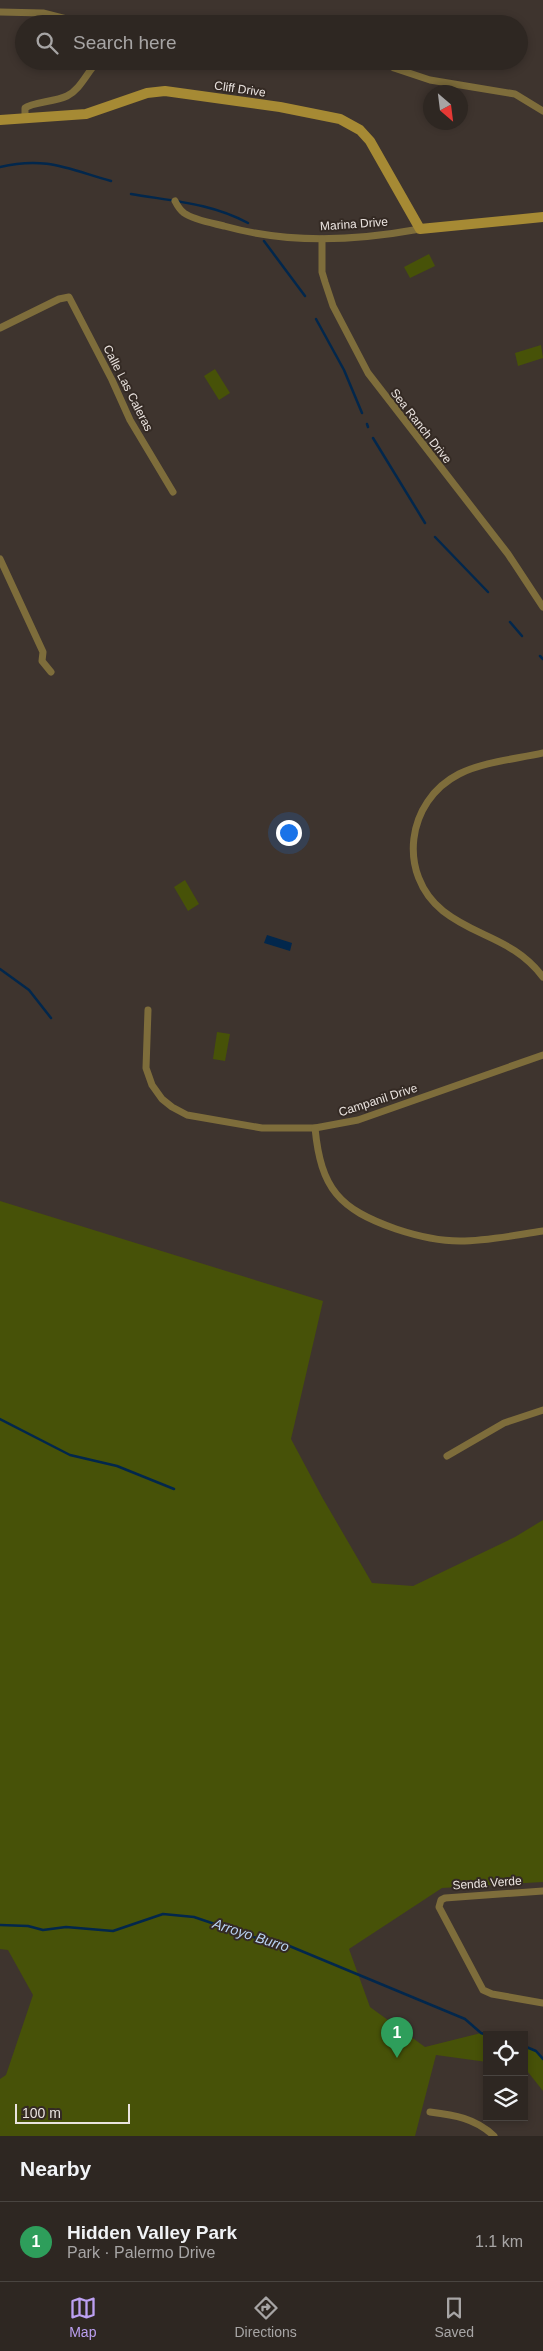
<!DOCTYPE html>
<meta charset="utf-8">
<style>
:root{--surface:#2e2722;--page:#3a332f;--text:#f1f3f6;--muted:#a7a5a5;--line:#494440;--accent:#bca0f2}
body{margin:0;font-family:Arial,sans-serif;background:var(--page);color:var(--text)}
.controls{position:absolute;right:15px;bottom:15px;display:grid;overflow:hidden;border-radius:0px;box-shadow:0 2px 8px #0003}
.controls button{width:45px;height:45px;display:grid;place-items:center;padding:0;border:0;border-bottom:1px solid var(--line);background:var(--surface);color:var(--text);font:25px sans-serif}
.compass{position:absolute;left:423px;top:85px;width:45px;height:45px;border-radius:50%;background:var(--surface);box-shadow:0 2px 8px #0003;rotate:152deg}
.scale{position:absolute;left:15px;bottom:12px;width:115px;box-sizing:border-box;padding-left:5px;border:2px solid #eae3df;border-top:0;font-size:14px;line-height:18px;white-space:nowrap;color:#eae3df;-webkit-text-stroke:4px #342a24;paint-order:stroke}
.you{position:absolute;left:288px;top:832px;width:18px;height:18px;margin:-12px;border:4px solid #fff;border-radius:50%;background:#1a73e8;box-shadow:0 0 0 8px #1a73e833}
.badge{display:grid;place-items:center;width:32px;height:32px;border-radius:50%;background:var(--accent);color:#fff;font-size:16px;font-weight:700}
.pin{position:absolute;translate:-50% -41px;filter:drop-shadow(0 1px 2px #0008)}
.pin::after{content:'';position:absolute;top:26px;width:18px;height:15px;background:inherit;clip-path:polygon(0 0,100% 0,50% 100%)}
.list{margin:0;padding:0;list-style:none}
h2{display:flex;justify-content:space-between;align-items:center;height:65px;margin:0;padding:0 20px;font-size:21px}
h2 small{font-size:16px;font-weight:400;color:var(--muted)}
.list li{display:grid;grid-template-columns:32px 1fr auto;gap:15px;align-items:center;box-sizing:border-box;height:80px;padding:0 20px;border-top:1px solid var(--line)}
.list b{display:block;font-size:19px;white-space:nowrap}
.list p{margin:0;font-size:16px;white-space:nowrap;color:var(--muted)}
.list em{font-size:16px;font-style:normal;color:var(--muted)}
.icon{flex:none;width:28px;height:28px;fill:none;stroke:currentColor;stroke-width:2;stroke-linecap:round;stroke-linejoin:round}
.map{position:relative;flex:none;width:543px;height:2136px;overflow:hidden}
.search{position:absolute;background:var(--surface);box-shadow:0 2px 8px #0003;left:15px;right:15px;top:15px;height:55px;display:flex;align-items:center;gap:12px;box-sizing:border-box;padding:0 18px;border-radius:28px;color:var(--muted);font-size:19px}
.sheet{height:145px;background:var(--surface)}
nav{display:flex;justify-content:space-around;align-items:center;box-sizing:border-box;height:70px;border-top:1px solid var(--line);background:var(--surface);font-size:14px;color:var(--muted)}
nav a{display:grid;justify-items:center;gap:2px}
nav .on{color:var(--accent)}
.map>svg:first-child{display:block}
.green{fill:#475208}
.water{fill:#02274c}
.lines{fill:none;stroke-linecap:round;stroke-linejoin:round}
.stream{stroke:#02274c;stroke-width:2.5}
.street{stroke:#7e6d3b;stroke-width:7}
.secondary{stroke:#a68a34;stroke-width:10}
.labels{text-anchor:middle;stroke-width:4;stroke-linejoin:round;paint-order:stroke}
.street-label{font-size:12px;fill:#eae3df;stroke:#342a24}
.water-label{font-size:14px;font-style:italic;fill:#b8d2f2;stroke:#342a24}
</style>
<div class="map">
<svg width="543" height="2136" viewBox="0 0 543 2136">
<rect width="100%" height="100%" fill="#3e342e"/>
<!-- green -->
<g class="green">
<polygon points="429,254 435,266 410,278 404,267"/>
<polygon points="541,345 543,358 518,366 515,353"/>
<polygon points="215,369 230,393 219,400 204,376"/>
<polygon points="185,880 199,904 188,911 174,887"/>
<polygon points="217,1032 230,1034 225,1061 213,1059"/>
<polygon points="0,1201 323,1301 291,1439 322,1497 372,1583 413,1586 515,1537 543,1520 543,1882 442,1888 349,1949 370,2007 425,2047 481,2033 487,2035 487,2062 436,2055 415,2136 0,2136 0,2079 6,2075 33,1995 8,1950 0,1949"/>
<polygon points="524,2046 536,2051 543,2059 543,2091 524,2067"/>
</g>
<!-- water -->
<polygon class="water" points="267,935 292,943 290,951 264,943"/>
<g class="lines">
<!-- stream -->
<g class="stream">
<path d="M0 167C46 156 68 169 111 181"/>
<path d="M131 194C172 201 211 203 248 223"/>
<polyline points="264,241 305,296"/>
<polyline points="316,319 344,370 362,413"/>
<polyline points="367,424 368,427"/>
<polyline points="373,438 425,523"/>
<polyline points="435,537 488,592"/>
<polyline points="510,622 522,636"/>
<polyline points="540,656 543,659"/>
<polyline points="0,969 29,990 51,1018"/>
<polyline points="0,1419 70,1455 117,1466 174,1489"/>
<polyline points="0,1925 28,1926 43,1930 66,1927 113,1931 163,1914 194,1917 253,1937 287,1945 465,2019 481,2033 487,2035"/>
<polyline points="524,2046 536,2051 543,2059"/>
</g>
<!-- street -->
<g class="street">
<polyline points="0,12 43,13 86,24"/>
<polyline points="382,61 394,68 430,80 515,94 543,111"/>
<path d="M25 119V108C32 102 55 102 67 96 81 89 87 72 98 61"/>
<path d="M175 201C177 205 180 210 184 213 194 220 212 223 224 226 289 244 354 241 420 229"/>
<polyline points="322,239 322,272 325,282 333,306 368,373 508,554 543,607"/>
<polyline points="0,328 59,299 69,297 112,380 130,420 173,492"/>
<polyline points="0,559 43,652 42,661 51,672"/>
<path d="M543 753C516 759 483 762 459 774 406 801 397 874 443 911 477 938 513 938 543 977"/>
<polyline points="148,1010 146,1068 152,1085 162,1099 172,1107 187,1115 262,1128 315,1128 358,1120 543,1055"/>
<path d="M315 1128C321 1189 339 1209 396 1229 417 1236 438 1241 460 1241 488 1241 516 1235 543 1231"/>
<polyline points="447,1456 504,1423 543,1410"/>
<polyline points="543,1891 445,1898 441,1900 439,1907 483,1990 492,1994 543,2003"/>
<path d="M430 2112C454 2115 475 2118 494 2136"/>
</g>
<!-- secondary -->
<polyline class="secondary" points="0,120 86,114 147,93 165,91 280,107 340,119 360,130 370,141 420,229 543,217"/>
</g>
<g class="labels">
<!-- street labels -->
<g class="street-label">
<text transform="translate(240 89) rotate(8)" y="4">Cliff Drive</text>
<text transform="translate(354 224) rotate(-4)" y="4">Marina Drive</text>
<text transform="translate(128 388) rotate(63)" y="4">Calle Las Caleras</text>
<text transform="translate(421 426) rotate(52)" y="4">Sea Ranch Drive</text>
<text transform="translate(378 1100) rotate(-18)" y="4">Campanil Drive</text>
<text transform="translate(487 1883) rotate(-4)" y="4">Senda Verde</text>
</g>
<!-- water labels -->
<g class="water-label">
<text transform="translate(251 1935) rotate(18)" y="5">Arroyo Burro</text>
</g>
</g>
</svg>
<div class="controls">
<button><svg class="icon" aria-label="locate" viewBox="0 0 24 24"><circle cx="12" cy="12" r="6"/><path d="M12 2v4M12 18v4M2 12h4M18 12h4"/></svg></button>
<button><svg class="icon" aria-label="layers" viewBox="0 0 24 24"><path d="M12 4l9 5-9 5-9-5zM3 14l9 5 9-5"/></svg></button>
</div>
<svg class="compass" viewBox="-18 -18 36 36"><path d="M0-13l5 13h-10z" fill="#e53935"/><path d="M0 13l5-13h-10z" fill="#a7a5a5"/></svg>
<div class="scale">100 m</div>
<div class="you"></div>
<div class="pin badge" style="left:397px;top:2058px;background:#2e9e5b">1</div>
<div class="search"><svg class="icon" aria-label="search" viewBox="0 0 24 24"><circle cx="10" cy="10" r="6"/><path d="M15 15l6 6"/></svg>Search here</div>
</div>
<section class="sheet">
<h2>Nearby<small></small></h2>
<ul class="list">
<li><span class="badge" style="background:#2e9e5b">1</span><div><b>Hidden Valley Park</b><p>Park · Palermo Drive</p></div><em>1.1 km</em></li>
</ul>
</section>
<nav>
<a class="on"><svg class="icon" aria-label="map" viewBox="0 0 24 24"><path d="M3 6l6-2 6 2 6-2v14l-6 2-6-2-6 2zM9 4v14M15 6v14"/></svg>Map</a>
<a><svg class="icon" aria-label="directions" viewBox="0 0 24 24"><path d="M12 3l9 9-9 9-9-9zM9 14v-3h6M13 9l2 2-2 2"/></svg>Directions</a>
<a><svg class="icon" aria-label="saved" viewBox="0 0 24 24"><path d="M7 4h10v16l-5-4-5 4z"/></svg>Saved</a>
</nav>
